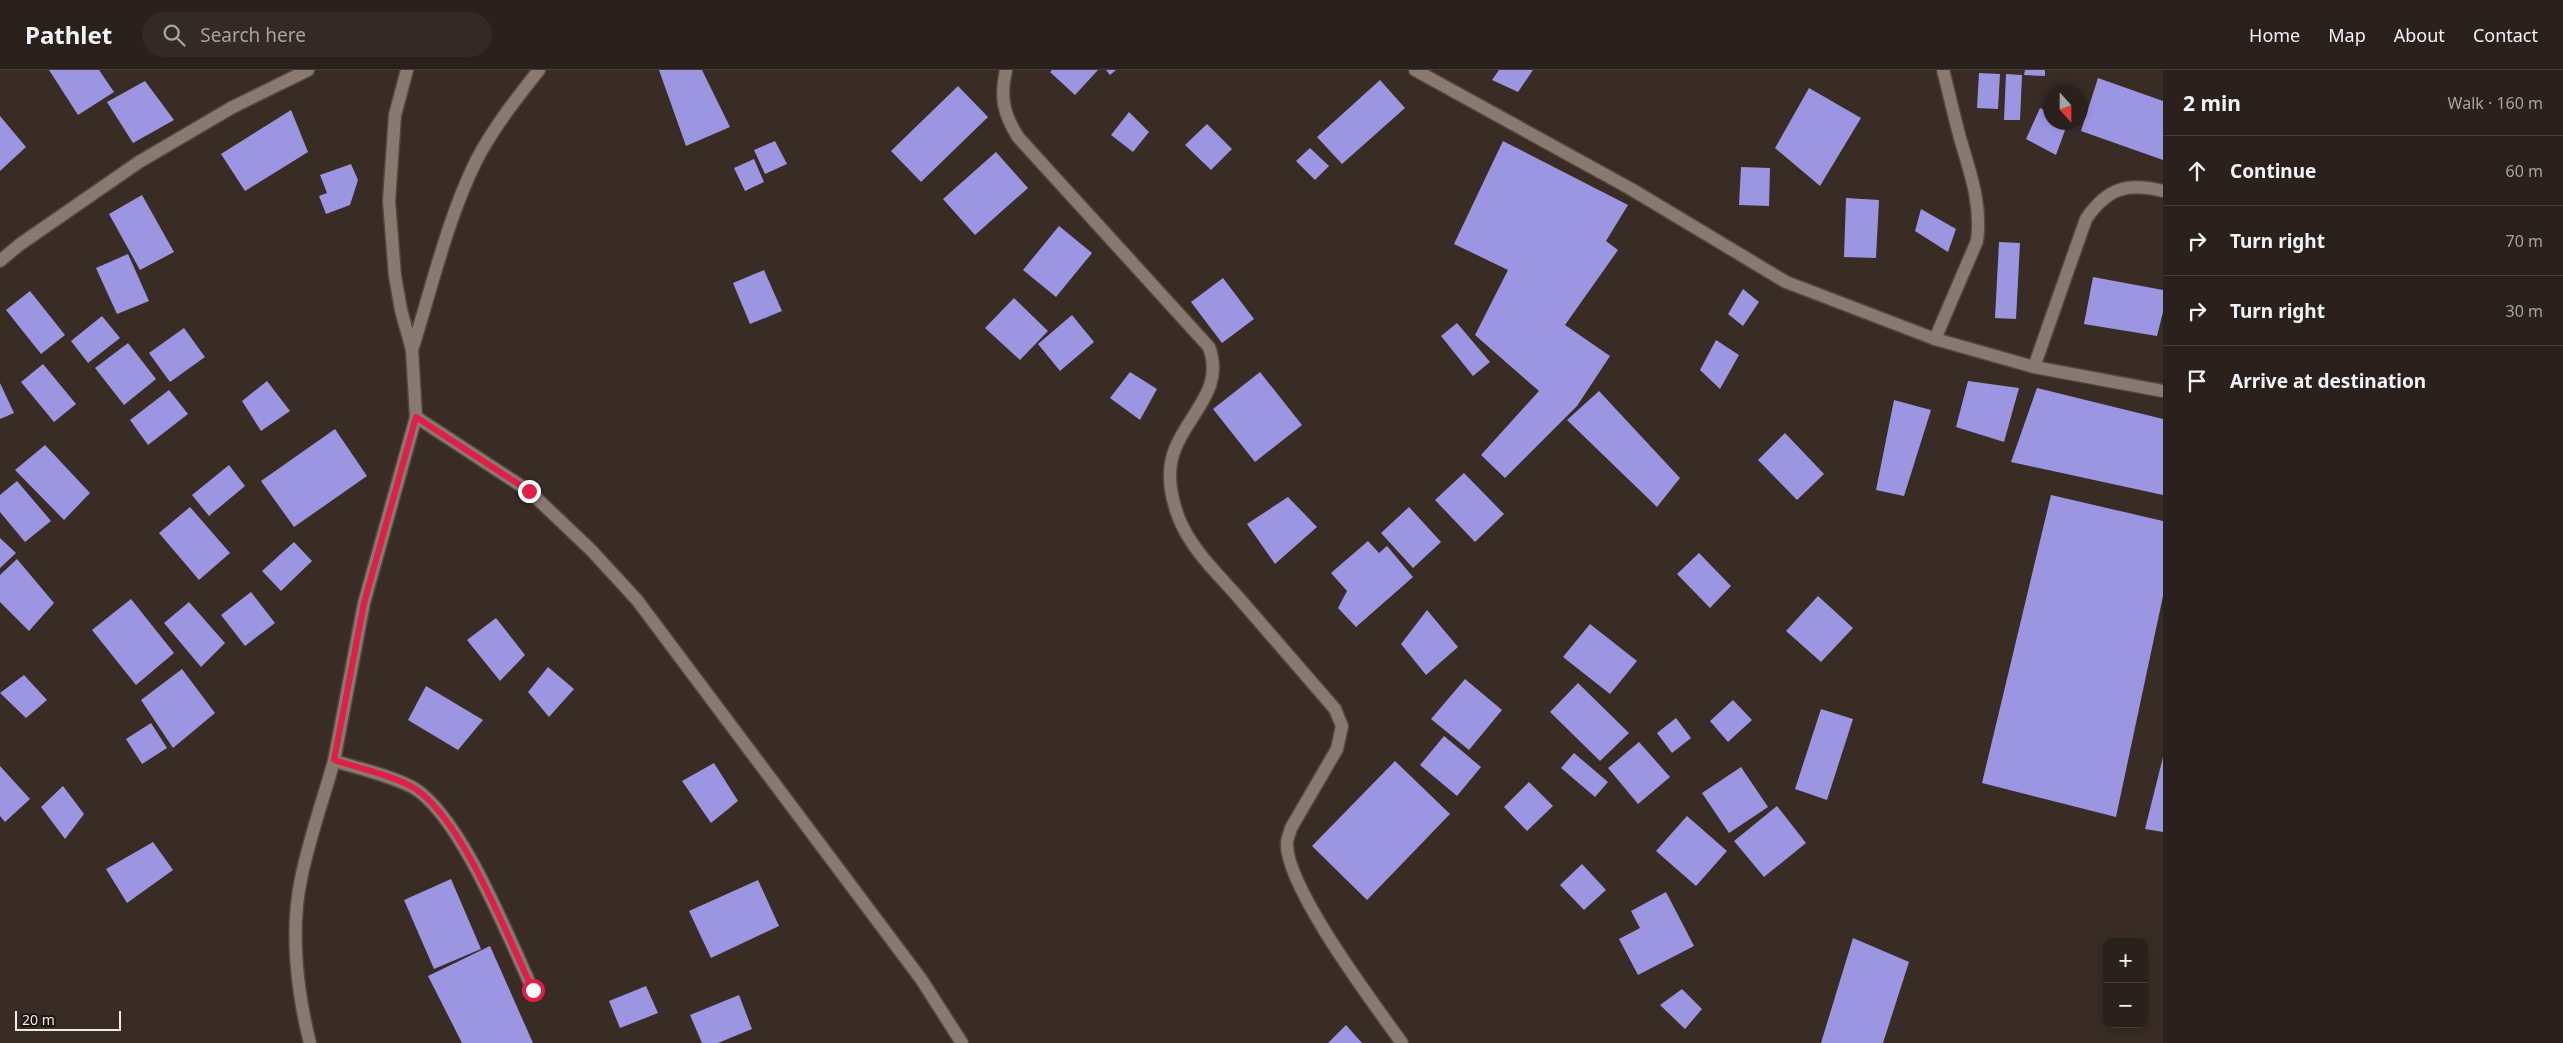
<!DOCTYPE html>
<meta charset="utf-8">
<style>
:root{--surface:#2b211c;--page:#332925;--text:#f1f3f6;--muted:#a6a3a3;--line:#473e3b}
body{margin:0;font-family:"Noto Sans",sans-serif;background:var(--page);color:var(--text)}
.controls{position:absolute;right:15px;bottom:15px;display:grid;overflow:hidden;border-radius:10px;box-shadow:0 2px 8px #0003}
.controls button{width:45px;height:45px;display:grid;place-items:center;padding:0;border:0;border-bottom:1px solid var(--line);background:var(--surface);color:var(--text);font:25px sans-serif}
.compass{position:absolute;left:2043px;top:15px;width:45px;height:45px;border-radius:50%;background:var(--surface);box-shadow:0 2px 8px #0003;rotate:159deg}
.scale{position:absolute;left:15px;bottom:12px;width:106px;box-sizing:border-box;padding-left:5px;border:2px solid #f4ebe6;border-top:0;font-size:14px;line-height:18px;white-space:nowrap;color:#f4ebe6;-webkit-text-stroke:4px #1c1612;paint-order:stroke}
.stop{position:absolute;width:15px;height:15px;margin:-11px;border:4px solid #e11d48;border-radius:50%;background:#fff}
.stop.end{background:#e11d48;border-color:#fff;box-shadow:0 1px 5px #0008}
.list{margin:0;padding:0;list-style:none}
h2{display:flex;justify-content:space-between;align-items:center;height:65px;margin:0;padding:0 20px;font-size:21px}
h2 small{font-size:16px;font-weight:400;color:var(--muted)}
.list li{display:grid;grid-template-columns:32px 1fr auto;gap:15px;align-items:center;box-sizing:border-box;height:70px;padding:0 20px;border-top:1px solid var(--line)}
.list b{display:block;font-size:19px;white-space:nowrap}
.list em{font-size:16px;font-style:normal;color:var(--muted)}
.icon{flex:none;width:28px;height:28px;fill:none;stroke:currentColor;stroke-width:2;stroke-linecap:round;stroke-linejoin:round}
.map{position:relative;flex:none;width:2163px;height:973px;overflow:hidden}
header{display:flex;align-items:center;gap:30px;box-sizing:border-box;height:70px;padding:0 25px;background:var(--surface);border-bottom:1px solid var(--line)}
header strong{font-size:24px}
nav{display:flex;gap:28px;margin-inline-start:auto;font-size:18px}
.search{width:350px;height:45px;background:var(--page);display:flex;align-items:center;gap:12px;box-sizing:border-box;padding:0 18px;border-radius:28px;color:var(--muted);font-size:19px}
main{display:flex}
aside{flex:1;background:var(--surface)}
.map>svg:first-child{display:block}
.building{fill:#9c95e2}
.lines{fill:none;stroke-linecap:round;stroke-linejoin:round}
.lane-casing{stroke:#534841;stroke-width:15}
.street-casing{stroke:#534841;stroke-width:15}
.lane{stroke:#8a7971;stroke-width:12}
.street{stroke:#8a7971;stroke-width:12}
.route{stroke:#e11d48;stroke-width:6}
</style>
<header>
<strong>Pathlet</strong>
<div class="search"><svg class="icon" aria-label="search" viewBox="0 0 24 24"><circle cx="10" cy="10" r="6"/><path d="M15 15l6 6"/></svg>Search here</div>
<nav><a>Home</a><a>Map</a><a>About</a><a>Contact</a></nav>
</header>
<main>
<div class="map">
<svg width="2163" height="973" viewBox="0 0 2163 973">
<rect width="100%" height="100%" fill="#392c25"/>
<!-- building -->
<g class="building">
<polygon points="49,0 99,0 114,22 78,45"/>
<polygon points="659,0 702,0 730,57 686,76"/>
<polygon points="1052,0 1098,0 1075,25 1050,2"/>
<polygon points="1106,0 1116,0 1110,5"/>
<polygon points="1499,0 1533,0 1518,22 1492,10"/>
<polygon points="2025,0 2045,0 2045,6 2024,5"/>
<polygon points="1979,3 2000,4 1998,39 1977,38"/>
<polygon points="2006,4 2022,5 2020,50 2004,50"/>
<polygon points="2098,8 2163,31 2163,90 2081,61"/>
<polygon points="1380,10 1405,38 1342,94 1317,67"/>
<polygon points="145,11 174,50 133,73 107,32"/>
<polygon points="958,16 988,47 921,112 891,81"/>
<polygon points="1809,18 1861,48 1820,116 1775,78"/>
<polygon points="2040,38 2050,43 2050,52 2068,52 2056,85 2026,69"/>
<polygon points="291,40 308,82 245,121 221,84"/>
<polygon points="1129,42 1149,62 1133,82 1111,65"/>
<polygon points="0,46 26,77 0,101"/>
<polygon points="1207,54 1232,79 1211,100 1185,75"/>
<polygon points="775,71 787,94 765,104 754,80"/>
<polygon points="1503,71 1628,135 1606,171 1618,180 1565,255 1610,286 1577,336 1505,408 1481,385 1539,321 1475,265 1508,200 1454,174"/>
<polygon points="1310,78 1329,96 1315,110 1296,91"/>
<polygon points="996,82 1028,118 975,165 943,129"/>
<polygon points="754,89 764,112 745,121 734,98"/>
<polygon points="351,94 358,110 350,135 326,144 319,126 327,123 320,105"/>
<polygon points="1741,97 1770,98 1769,136 1739,135"/>
<polygon points="142,125 174,182 140,200 109,144"/>
<polygon points="1846,128 1879,130 1876,188 1844,187"/>
<polygon points="1921,139 1956,159 1948,182 1915,161"/>
<polygon points="1059,156 1092,183 1056,227 1023,200"/>
<polygon points="1999,172 2020,173 2016,249 1995,248"/>
<polygon points="128,184 149,231 117,244 96,198"/>
<polygon points="764,200 782,241 750,254 733,213"/>
<polygon points="2093,207 2163,220 2163,242 2157,266 2084,254"/>
<polygon points="1223,208 1254,249 1222,273 1191,232"/>
<polygon points="1743,219 1759,232 1743,256 1728,244"/>
<polygon points="30,221 65,265 41,284 6,240"/>
<polygon points="1014,228 1048,261 1020,290 985,258"/>
<polygon points="1072,245 1094,272 1060,301 1038,274"/>
<polygon points="102,246 120,268 88,293 71,271"/>
<polygon points="1457,253 1490,292 1473,306 1441,266"/>
<polygon points="184,258 205,287 170,312 149,283"/>
<polygon points="1716,270 1739,285 1720,319 1700,300"/>
<polygon points="128,273 156,309 124,335 95,298"/>
<polygon points="43,294 76,334 54,352 21,312"/>
<polygon points="1130,302 1157,319 1140,350 1110,328"/>
<polygon points="1260,302 1302,355 1255,392 1213,339"/>
<polygon points="267,311 290,341 261,361 242,331"/>
<polygon points="1968,311 2019,318 2004,372 1956,357"/>
<polygon points="0,313 14,343 0,349"/>
<polygon points="2037,318 2163,349 2163,425 2011,392"/>
<polygon points="169,320 188,344 148,375 130,350"/>
<polygon points="1599,321 1680,408 1657,437 1567,350"/>
<polygon points="1894,330 1931,340 1904,426 1876,420"/>
<polygon points="335,359 367,406 294,457 261,411"/>
<polygon points="1785,363 1824,404 1797,430 1758,390"/>
<polygon points="45,375 90,423 64,450 15,400"/>
<polygon points="229,395 245,416 209,446 192,425"/>
<polygon points="1464,403 1504,444 1475,472 1435,430"/>
<polygon points="17,411 51,451 25,472 0,442 0,425"/>
<polygon points="2051,425 2163,451 2163,526 2116,747 1982,713"/>
<polygon points="1288,427 1317,457 1275,494 1247,454"/>
<polygon points="190,437 230,483 199,510 159,463"/>
<polygon points="1409,437 1441,472 1413,498 1381,463"/>
<polygon points="0,468 16,483 0,498"/>
<polygon points="1368,471 1379,483 1387,476 1413,507 1356,557 1338,538 1347,521 1331,503"/>
<polygon points="294,472 312,491 281,521 262,501"/>
<polygon points="1699,483 1731,516 1710,538 1677,504"/>
<polygon points="17,489 54,533 29,561 0,532 0,505"/>
<polygon points="251,522 275,553 245,576 221,545"/>
<polygon points="1818,526 1853,558 1821,592 1786,561"/>
<polygon points="131,529 174,583 136,615 92,560"/>
<polygon points="189,532 225,573 201,597 164,553"/>
<polygon points="1427,540 1458,577 1426,605 1401,574"/>
<polygon points="496,548 525,585 500,611 467,570"/>
<polygon points="1590,554 1637,591 1610,624 1563,587"/>
<polygon points="548,597 574,619 549,647 528,622"/>
<polygon points="182,599 215,643 173,678 141,630"/>
<polygon points="24,605 47,630 26,648 0,623"/>
<polygon points="1465,609 1502,640 1469,680 1431,649"/>
<polygon points="1578,613 1629,663 1600,691 1550,642"/>
<polygon points="426,616 483,650 458,680 408,650"/>
<polygon points="1733,630 1752,650 1728,672 1710,651"/>
<polygon points="1821,639 1853,649 1827,730 1795,719"/>
<polygon points="1676,648 1691,668 1672,683 1657,663"/>
<polygon points="151,653 167,678 142,694 126,669"/>
<polygon points="1444,666 1481,697 1457,726 1420,695"/>
<polygon points="1639,672 1670,707 1638,734 1608,698"/>
<polygon points="1574,683 1608,712 1595,727 1561,698"/>
<polygon points="2163,687 2163,762 2145,759"/>
<polygon points="1395,691 1450,744 1367,830 1312,776"/>
<polygon points="714,693 738,731 711,753 682,711"/>
<polygon points="0,696 30,729 5,752 0,746"/>
<polygon points="1741,697 1768,737 1729,763 1702,723"/>
<polygon points="1529,712 1553,736 1527,761 1504,737"/>
<polygon points="63,716 84,744 65,769 41,737"/>
<polygon points="1777,736 1806,773 1764,807 1734,771"/>
<polygon points="1687,746 1727,781 1696,816 1656,781"/>
<polygon points="153,772 173,800 127,833 106,799"/>
<polygon points="1582,794 1606,820 1584,840 1560,815"/>
<polygon points="451,809 481,879 434,899 404,830"/>
<polygon points="758,810 779,856 711,888 689,841"/>
<polygon points="1666,822 1694,876 1638,905 1619,869 1640,858 1631,841"/>
<polygon points="1853,868 1909,892 1883,973 1821,973"/>
<polygon points="490,876 533,973 462,973 428,906"/>
<polygon points="646,916 658,943 620,958 609,931"/>
<polygon points="1682,919 1702,939 1685,959 1660,935"/>
<polygon points="739,925 752,959 718,973 702,973 690,945"/>
<polygon points="1346,955 1362,973 1328,973"/>
</g>
<g class="lines">
<!-- lane casing -->
<g class="lane-casing">
<g id="lane">
<path d="M2034 297 2086 149C2107 118 2128 112 2163 121"/>
<path d="M310 973C297 922 290 861 301 809 309 769 323 730 334 691"/>
</g>
</g>
<!-- street casing -->
<g class="street-casing">
<g id="street">
<path d="M407 0 395 45 389 131 395 206 401 240 412 280 416 347 364 533 334 691C358 698 392 706 414 718 462 748 508 867 533 920"/>
<path d="M1006 0C1000 27 1003 43 1018 67L1209 277C1225 319 1189 343 1175 379 1166 401 1170 424 1178 446 1190 478 1216 502 1238 527 1271 565 1303 602 1335 639L1342 656 1337 679 1291 758C1290 763 1287 768 1287 773 1285 816 1374 934 1402 973"/>
<polyline points="1415,0 1631,119 1786,212 1935,269 2034,297 2163,321"/>
<polyline points="0,191 19,175 139,92 231,38 308,0"/>
<path d="M1935 269 1977 171C1982 135 1970 102 1960 68 1954 46 1949 23 1943 0"/>
<path d="M412 280C432 217 447 150 476 91 493 58 516 29 539 0"/>
<polyline points="416,347 529,421 591,480 637,530 921,909 962,973"/>
</g>
</g>
<!-- lane -->
<use href="#lane" class="lane"/>
<!-- street -->
<use href="#street" class="street"/>
</g>
<g class="lines">
<!-- route -->
<path class="route" d="M529 421 416 347 364 533 334 690C358 698 392 705 414 718 462 748 508 868 533 920"/>
</g>
</svg>
<div class="controls">
<button>+</button>
<button>−</button>
</div>
<svg class="compass" viewBox="-18 -18 36 36"><path d="M0-13l5 13h-10z" fill="#e53935"/><path d="M0 13l5-13h-10z" fill="#a6a3a3"/></svg>
<div class="scale">20 m</div>
<div class="stop" style="left:533px;top:920px"></div>
<div class="stop end" style="left:529px;top:421px"></div>
</div>
<aside>
<h2>2 min<small>Walk · 160 m</small></h2>
<ul class="list">
<li><svg class="icon" aria-label="ahead" viewBox="0 0 24 24"><path d="M12 20V5M6 11l6-6 6 6"/></svg><div><b>Continue</b></div><em>60 m</em></li>
<li><svg class="icon" aria-label="right" viewBox="0 0 24 24"><path d="M7 20v-9h11M14 6l5 5-5 5"/></svg><div><b>Turn right</b></div><em>70 m</em></li>
<li><svg class="icon" aria-label="right" viewBox="0 0 24 24"><path d="M7 20v-9h11M14 6l5 5-5 5"/></svg><div><b>Turn right</b></div><em>30 m</em></li>
<li><svg class="icon" aria-label="arrive" viewBox="0 0 24 24"><path d="M6 21V4h12l-3 4 3 4H6"/></svg><div><b>Arrive at destination</b></div></li>
</ul>
</aside>
</main>
